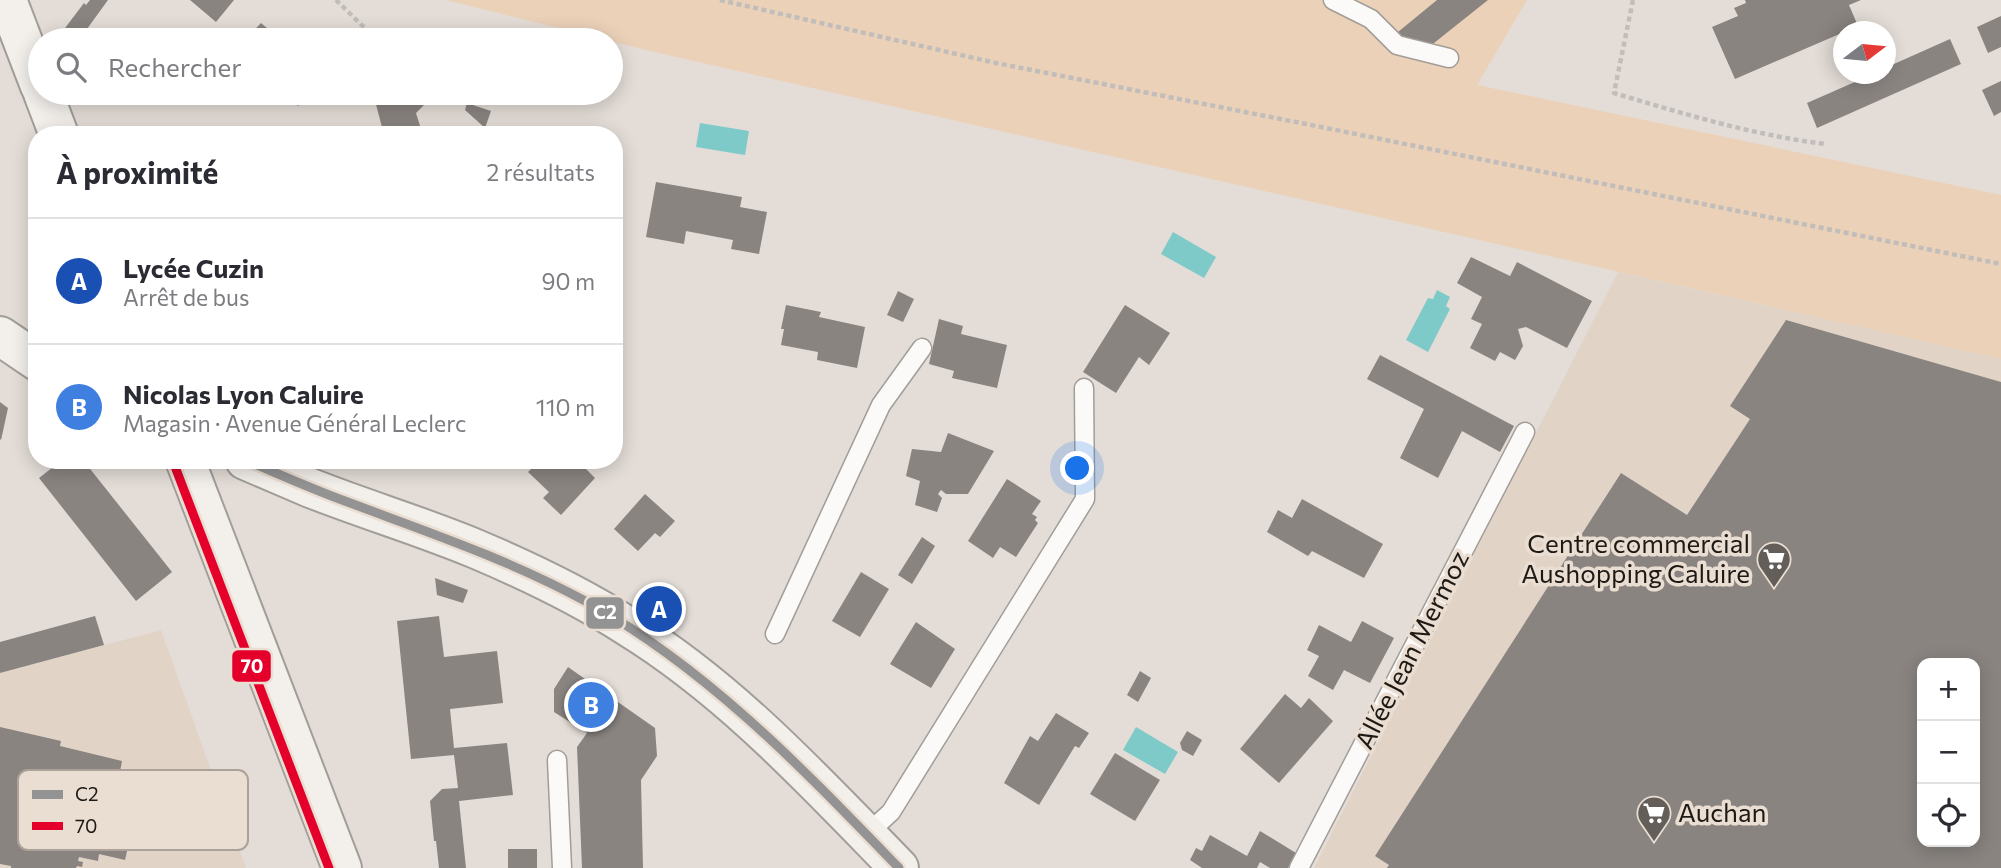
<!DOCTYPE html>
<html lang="fr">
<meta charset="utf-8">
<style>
:root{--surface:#fff;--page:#f7f7f7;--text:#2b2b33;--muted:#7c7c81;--line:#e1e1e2;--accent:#635e59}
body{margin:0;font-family:Commissioner,sans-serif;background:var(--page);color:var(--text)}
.controls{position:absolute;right:21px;bottom:21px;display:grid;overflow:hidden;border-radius:14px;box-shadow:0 4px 18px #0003}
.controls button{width:63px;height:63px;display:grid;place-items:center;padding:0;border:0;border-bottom:2px solid var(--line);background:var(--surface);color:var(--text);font:35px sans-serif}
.compass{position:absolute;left:1833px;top:21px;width:63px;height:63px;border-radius:50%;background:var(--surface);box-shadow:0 4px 18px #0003;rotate:74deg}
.you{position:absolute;left:1078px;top:469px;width:24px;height:24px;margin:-18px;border:5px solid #fff;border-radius:50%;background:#1a73e8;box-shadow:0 0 0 10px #1a73e833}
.badge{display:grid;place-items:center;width:46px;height:46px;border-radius:50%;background:var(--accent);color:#fff;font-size:23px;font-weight:700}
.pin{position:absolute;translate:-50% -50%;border:4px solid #fff;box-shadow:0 2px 7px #0006}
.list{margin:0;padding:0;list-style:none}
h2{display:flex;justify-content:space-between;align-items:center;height:91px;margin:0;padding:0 28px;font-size:30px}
h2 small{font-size:23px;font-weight:400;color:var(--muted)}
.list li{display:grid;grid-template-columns:46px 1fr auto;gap:21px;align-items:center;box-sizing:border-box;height:126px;padding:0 28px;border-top:2px solid var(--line)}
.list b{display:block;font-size:26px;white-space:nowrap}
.list p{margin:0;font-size:23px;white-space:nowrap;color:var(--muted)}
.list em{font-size:23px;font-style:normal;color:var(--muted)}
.icon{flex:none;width:38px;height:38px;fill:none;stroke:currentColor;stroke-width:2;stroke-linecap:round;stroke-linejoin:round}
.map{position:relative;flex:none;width:2001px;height:868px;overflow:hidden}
.search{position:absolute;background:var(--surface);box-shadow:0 4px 18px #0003;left:28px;top:28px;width:595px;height:77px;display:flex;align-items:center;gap:18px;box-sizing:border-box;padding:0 24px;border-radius:38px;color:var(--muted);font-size:26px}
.panel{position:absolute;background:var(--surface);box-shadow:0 4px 18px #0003;left:28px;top:126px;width:595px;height:343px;border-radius:28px}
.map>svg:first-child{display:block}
.built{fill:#e1d4c7;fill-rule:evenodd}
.green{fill:#ebd1b8}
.water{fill:#7ecac9}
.building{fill:#898480;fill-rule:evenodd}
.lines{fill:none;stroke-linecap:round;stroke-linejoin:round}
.lane-casing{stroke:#a19d98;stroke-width:21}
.secondary-casing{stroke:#a19d98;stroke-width:42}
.path{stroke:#c0bdbb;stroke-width:4.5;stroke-dasharray:5 3.5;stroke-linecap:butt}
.lane{stroke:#fbfaf9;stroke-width:18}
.secondary{stroke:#f3f0ec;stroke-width:38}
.bus-1-casing{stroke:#eaddd1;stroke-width:14}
.bus-2-casing{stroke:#eaddd1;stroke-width:14}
.bus-1{stroke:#949393;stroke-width:9}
.bus-2{stroke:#e4002b;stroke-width:9}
.labels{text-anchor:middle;stroke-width:7;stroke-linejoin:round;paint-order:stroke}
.poi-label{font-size:26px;fill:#1d1915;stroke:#eaddd1;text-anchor:end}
.street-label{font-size:26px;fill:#1d1915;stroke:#eaddd1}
.key{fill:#eaddd1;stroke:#aca299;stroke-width:2}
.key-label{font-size:19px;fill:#1d1915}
.line-badge{stroke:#eaddd1;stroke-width:2.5}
.badge-label{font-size:19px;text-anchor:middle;font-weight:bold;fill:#fff}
</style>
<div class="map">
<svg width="2001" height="868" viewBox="0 0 2001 868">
<rect width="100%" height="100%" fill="#e4ddd7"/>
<!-- built -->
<g class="built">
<path d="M1618 272 2001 359V868H1314ZM1922 663H1975V842H1922Z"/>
<polygon points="161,630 246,868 0,868 0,673"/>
</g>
<!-- green -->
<polygon class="green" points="446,0 1527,0 1477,85 2001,195 2001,359 650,51"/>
<!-- water -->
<g class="water">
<polygon points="700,123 749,131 745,155 696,147"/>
<polygon points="1173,232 1216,257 1204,278 1161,254"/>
<polygon points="1437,290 1450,297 1446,306 1450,309 1428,352 1406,340 1428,298 1433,299"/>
<polygon points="1136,727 1178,752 1165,774 1123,750"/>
</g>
<!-- building -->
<g class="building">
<polygon points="90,0 108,0 79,40 56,40 84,3 86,5"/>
<polygon points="190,0 234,0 216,22"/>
<polygon points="1437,0 1488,0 1429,47 1407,43 1398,32"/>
<polygon points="1745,0 1861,0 1849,5 1858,26 1735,79 1712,27 1738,16 1734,8 1746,3"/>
<polygon points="2001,16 2001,47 1988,53 1977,27"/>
<polygon points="261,23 281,40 245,40"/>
<polygon points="413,30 422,40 395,40 400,31"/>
<polygon points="1950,39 1961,64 1817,128 1807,103 1873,74 1885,74 1885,68"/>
<polygon points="2001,81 2001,112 1994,116 1982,90"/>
<polygon points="282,93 310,93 298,106"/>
<polygon points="373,93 418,93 427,102 416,113 421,129 427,127 429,135 384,135"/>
<polygon points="467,103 491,111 485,128 465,110"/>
<polygon points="656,182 742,197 740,207 767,212 759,254 731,249 733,240 686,231 684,244 646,237"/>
<polygon points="1471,257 1510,276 1517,262 1592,301 1567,348 1526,327 1518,329 1523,346 1515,360 1500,352 1495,361 1470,348 1482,324 1471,319 1482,297 1457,283"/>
<polygon points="898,291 914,299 903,322 887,315"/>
<polygon points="786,305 821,312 819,317 865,327 857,368 817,360 818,352 781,345 784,329 781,329"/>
<polygon points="1125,305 1170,333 1149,365 1139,357 1116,393 1083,372"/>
<polygon points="939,319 963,326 961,334 1007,345 997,388 952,378 954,371 929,364"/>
<path d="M1786 320 2001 382V868H1387L1389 865 1375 856 1621 473 1687 515 1750 419 1730 406ZM1922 663H1975V842H1922Z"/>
<polygon points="1380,355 1514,426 1500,452 1462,431 1438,478 1400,458 1424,409 1367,379"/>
<polygon points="0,402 8,408 1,440 0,439"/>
<polygon points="948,433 994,451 968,494 946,494 941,490 938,494 942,498 937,512 915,505 920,481 906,476 912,449 941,452"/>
<polygon points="62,460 83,460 172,572 136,601 39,478"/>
<polygon points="540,460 577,460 595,478 561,515 543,498 549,492 528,472"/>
<polygon points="1007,479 1041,501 1032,514 1037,517 1035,520 1038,523 1016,557 1000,547 993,558 968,541"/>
<polygon points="645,494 675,521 660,537 655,533 638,551 614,529"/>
<polygon points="1302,499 1383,544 1364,578 1312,551 1308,556 1267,532 1278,510 1292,518"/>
<polygon points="922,537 935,546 912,584 898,575"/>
<polygon points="861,572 889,589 860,637 832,621"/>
<polygon points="435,578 468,590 463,603 437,595"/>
<polygon points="645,594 678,617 673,623 640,600"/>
<polygon points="95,616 104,645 0,673 0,642"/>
<polygon points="439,616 444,657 497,651 503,703 450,709 454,748 507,743 513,795 459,801 466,868 439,868 436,841 434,841 430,801 442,789 458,788 454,755 411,759 397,621"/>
<polygon points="1362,621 1394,638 1370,683 1344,670 1333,690 1308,676 1319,656 1307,650 1319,625 1351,642"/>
<polygon points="916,622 955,649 931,688 890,664"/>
<polygon points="568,667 655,728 657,756 641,780 643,868 582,868 577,747 587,733 554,712 554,689"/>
<polygon points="1140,671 1151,678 1138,702 1127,695"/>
<polygon points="1285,694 1301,708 1309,698 1333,721 1279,783 1240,749"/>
<polygon points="1056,713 1089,733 1079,748 1075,746 1039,805 1004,783 1030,736 1038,741"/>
<polygon points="0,727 61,741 60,746 122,761 116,793 139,798 125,860 99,854 98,861 79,857 78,861 83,862 82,867 77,866 76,868 11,868 11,866 0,864"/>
<polygon points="1187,731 1202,740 1193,756 1182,750 1180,743"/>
<polygon points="1115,753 1160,780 1135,821 1090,794"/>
<polygon points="1260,831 1296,853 1288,868 1270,868 1260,862 1257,868 1202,868 1190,860 1196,848 1202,851 1210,835 1247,856"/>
<rect x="508" y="849" width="29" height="19"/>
</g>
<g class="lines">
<!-- lane casing -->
<g class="lane-casing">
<g id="lane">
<polyline points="1333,0 1371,19 1397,45 1449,58"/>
<polyline points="775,634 881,405 922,348"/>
<polyline points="557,760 562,868"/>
<polyline points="866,835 891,812 1085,499 1084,388"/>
<polyline points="1299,868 1525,432"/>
</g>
</g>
<!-- secondary casing -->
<g class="secondary-casing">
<g id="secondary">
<polyline points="7,0 40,86"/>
<polyline points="43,93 59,135"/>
<polyline points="0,336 37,361"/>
<polyline points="185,460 342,868"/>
<path d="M245 460C266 469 287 478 308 487 363 509 421 526 476 549 528 571 580 596 627 626 731 690 814 781 899 868"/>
</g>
</g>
<!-- path -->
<g class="path">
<polyline points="336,0 377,40"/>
<polyline points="720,0 996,63 1306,124 2001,264"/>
<path d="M1633 0 1614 93C1684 114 1753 135 1825 144"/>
</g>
<!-- lane -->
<use href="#lane" class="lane"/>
<!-- secondary -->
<use href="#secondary" class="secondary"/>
<!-- bus-1 casing -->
<g class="bus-1-casing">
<path id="bus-1" d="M246 460C273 472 301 484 329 495 418 529 505 557 589 603 709 670 804 770 899 868"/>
</g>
<!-- bus-2 casing -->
<g class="bus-2-casing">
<polyline id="bus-2" points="174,464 329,868"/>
</g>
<!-- bus-1 -->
<use href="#bus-1" class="bus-1"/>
<!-- bus-2 -->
<use href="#bus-2" class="bus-2"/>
</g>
<!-- icons -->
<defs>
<g id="supermarket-pin" transform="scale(1.75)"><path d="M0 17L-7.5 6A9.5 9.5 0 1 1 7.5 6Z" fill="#635e59" stroke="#eaddd1"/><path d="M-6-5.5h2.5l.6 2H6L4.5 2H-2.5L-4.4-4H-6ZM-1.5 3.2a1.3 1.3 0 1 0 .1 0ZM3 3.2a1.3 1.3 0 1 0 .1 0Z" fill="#fff"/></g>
</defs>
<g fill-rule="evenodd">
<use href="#supermarket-pin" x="1774" y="559"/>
<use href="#supermarket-pin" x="1654" y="813"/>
</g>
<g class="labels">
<!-- poi labels -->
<g class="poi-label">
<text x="1750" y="553">Centre commercial<tspan x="1750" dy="30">Aushopping Caluire</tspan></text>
<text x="1678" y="822" text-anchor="start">Auchan</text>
</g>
<!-- street labels -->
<g class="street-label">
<text transform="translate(1412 650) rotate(-63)" y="9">Allée Jean Mermoz</text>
</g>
</g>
<!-- legend -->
<rect x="18" y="770" width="230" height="80" rx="10" class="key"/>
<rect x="32" y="790" width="31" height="9" fill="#949393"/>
<rect x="32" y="822" width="31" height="8" fill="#e4002b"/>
<g class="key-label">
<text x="75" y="801">C2</text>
<text x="75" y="833">70</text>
</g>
<g class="line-badge">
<rect x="585" y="596" width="40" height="34" rx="7" fill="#949393"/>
<rect x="231" y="649" width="41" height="34" rx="7" fill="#e4002b"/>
</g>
<g class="badge-label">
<text x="605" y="619">C2</text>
<text x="252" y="673">70</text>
</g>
</svg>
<div class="controls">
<button>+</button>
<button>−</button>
<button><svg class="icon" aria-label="locate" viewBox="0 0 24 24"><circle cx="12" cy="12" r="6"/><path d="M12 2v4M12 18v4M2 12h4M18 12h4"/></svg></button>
</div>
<svg class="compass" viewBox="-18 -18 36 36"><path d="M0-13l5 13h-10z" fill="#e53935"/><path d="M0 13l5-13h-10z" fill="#7c7c81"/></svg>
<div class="you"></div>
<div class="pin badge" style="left:659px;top:609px;background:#1a4fb4">A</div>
<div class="pin badge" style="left:591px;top:705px;background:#3f7fe0">B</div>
<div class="search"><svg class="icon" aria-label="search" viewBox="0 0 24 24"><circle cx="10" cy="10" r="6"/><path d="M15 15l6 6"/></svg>Rechercher</div>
<section class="panel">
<h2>À proximité<small>2 résultats</small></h2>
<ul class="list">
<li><span class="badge" style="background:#1a4fb4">A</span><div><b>Lycée Cuzin</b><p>Arrêt de bus</p></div><em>90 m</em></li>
<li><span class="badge" style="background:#3f7fe0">B</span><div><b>Nicolas Lyon Caluire</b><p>Magasin · Avenue Général Leclerc</p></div><em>110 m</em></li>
</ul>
</section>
</div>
